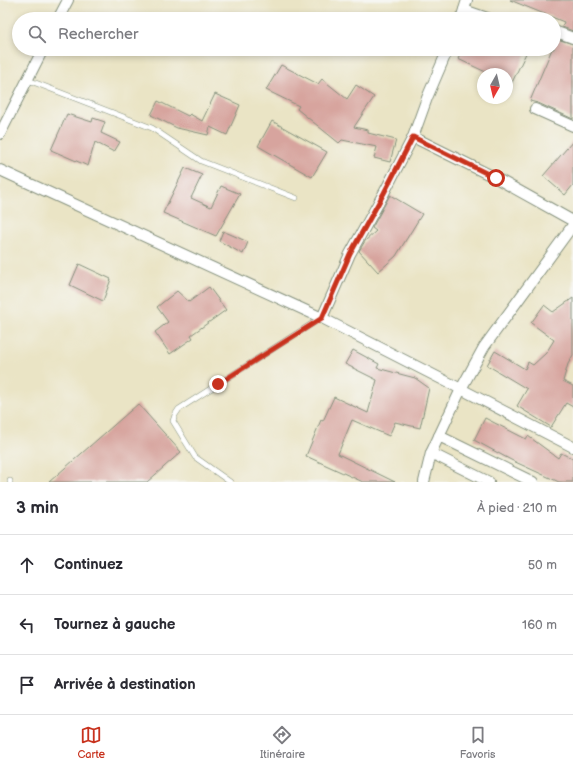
<!DOCTYPE html>
<html lang="fr">
<meta charset="utf-8">
<style>
:root{--surface:#fff;--page:#f7f7f7;--text:#2b2b33;--muted:#7c7c81;--line:#e1e1e2;--accent:#c8321e}
body{margin:0;font-family:"Balsamiq Sans",sans-serif;background:var(--page);color:var(--text)}
.compass{position:absolute;left:477px;top:68px;width:36px;height:36px;border-radius:50%;background:var(--surface);box-shadow:0 2px 6px #0003;rotate:188deg}
.stop{position:absolute;width:12px;height:12px;margin:-9px;border:3px solid #c8321e;border-radius:50%;background:#fff}
.stop.end{background:#c8321e;border-color:#fff;box-shadow:0 1px 4px #0008}
.list{margin:0;padding:0;list-style:none}
h2{display:flex;justify-content:space-between;align-items:center;height:52px;margin:0;padding:0 16px;font-size:17px}
h2 small{font-size:13px;font-weight:400;color:var(--muted)}
.list li{display:grid;grid-template-columns:26px 1fr auto;gap:12px;align-items:center;box-sizing:border-box;height:60px;padding:0 16px;border-top:1px solid var(--line)}
.list b{display:block;font-size:15px;white-space:nowrap}
.list em{font-size:13px;font-style:normal;color:var(--muted)}
.icon{flex:none;width:22px;height:22px;fill:none;stroke:currentColor;stroke-width:2;stroke-linecap:round;stroke-linejoin:round}
.map{position:relative;flex:none;width:573px;height:482px;overflow:hidden}
.search{position:absolute;background:var(--surface);box-shadow:0 2px 6px #0003;left:12px;right:12px;top:12px;height:44px;display:flex;align-items:center;gap:10px;box-sizing:border-box;padding:0 14px;border-radius:22px;color:var(--muted);font-size:15px}
.sheet{height:232px;background:var(--surface)}
nav{display:flex;justify-content:space-around;align-items:center;box-sizing:border-box;height:56px;border-top:1px solid var(--line);background:var(--surface);font-size:11px;color:var(--muted)}
nav a{display:grid;justify-items:center;gap:2px}
nav .on{color:var(--accent)}
.map>svg:first-child{display:block}
.building{fill:#d7a49e}
.lines{fill:none;stroke-linecap:round;stroke-linejoin:round}
.lane-casing{stroke:#84907c;stroke-width:6}
.street-casing{stroke:#84907c;stroke-width:12}
.lane{stroke:#fff;stroke-width:5}
.street{stroke:#fff;stroke-width:10}
.route{stroke:#c8321e;stroke-width:5}
</style>
<div class="map">
<svg width="573" height="482" viewBox="0 0 573 482">
<rect width="100%" height="100%" fill="#f6f6f2"/>
<filter id="ink" filterUnits="userSpaceOnUse"><feTurbulence type="fractalNoise" baseFrequency=".025" numOctaves="2"/><feDisplacementMap in="SourceGraphic" scale="8" xChannelSelector="R" yChannelSelector="G"/><feConvolveMatrix kernelMatrix="1 2 1 2 8 2 1 2 1" color-interpolation-filters="sRGB"/></filter>
<filter id="wash" filterUnits="userSpaceOnUse"><feTurbulence type="fractalNoise" baseFrequency=".012" numOctaves="4" result="noise"/><feDisplacementMap in="SourceGraphic" scale="16" xChannelSelector="R" yChannelSelector="G"/><feGaussianBlur stdDeviation="0.9" result="paint"/><feColorMatrix in="noise" values="0 0 0 0 0 0 0 0 0 0 0 0 0 0 0 0 0 1.4 0 .05"/><feComposite in="paint" operator="in"/></filter>
<g filter="url(#wash)">
<rect width="100%" height="100%" fill="#eae4c5"/>
<g id="blocks">
<!-- building -->
<g class="building">
<polygon points="510,0 573,0 573,31 562,27 564,22"/>
<polygon points="557,39 573,44 573,119 538,103 530,101 552,49 554,49 554,45"/>
<polygon points="463,49 528,49 507,93 507,74 490,74 458,59"/>
<polygon points="281,65 318,84 322,79 347,99 356,85 374,97 354,127 368,130 368,133 396,140 390,162 374,158 377,147 342,140 339,143 297,109 299,106 266,90"/>
<polygon points="215,94 240,105 227,135 210,127 208,135 177,128 151,115 158,101 188,116 190,114 202,121"/>
<polygon points="67,114 92,122 93,118 105,122 101,133 120,142 114,152 95,142 88,166 51,150"/>
<polygon points="272,121 327,152 312,177 258,146"/>
<polygon points="573,141 573,185 565,195 543,176"/>
<polygon points="185,168 202,175 191,198 211,207 221,186 240,194 216,236 163,213"/>
<polygon points="390,195 422,214 396,256 378,272 359,251 365,241 376,231 372,228"/>
<polygon points="223,231 248,242 243,254 219,241"/>
<polygon points="79,264 111,279 103,301 70,285"/>
<polygon points="209,287 226,310 191,335 193,338 170,354 155,332 168,322 157,307 177,291 189,302"/>
<polygon points="573,298 573,355 568,364 563,381 573,386 573,407 566,403 551,427 517,406 527,389 487,365 495,351 525,369 528,362 533,365 546,353 554,340 531,323 544,305 553,312"/>
<polygon points="353,350 379,364 377,368 415,378 429,388 420,428 395,422 389,436 352,420 338,454 395,482 363,482 306,456 321,420 323,421 334,397 368,413 377,380 345,364"/>
<polygon points="138,404 181,452 147,482 49,482"/>
<polygon points="485,418 526,439 528,436 558,458 561,453 573,459 573,482 559,482 511,460 474,440"/>
</g>
</g>
</g>
<g filter="url(#ink)">
<use href="#blocks" fill-opacity="0" stroke="#84907c" stroke-width="1"/>
<g class="lines">
<!-- lane casing -->
<g class="lane-casing">
<g id="lane">
<polyline points="28,80 152,128 201,161 296,198"/>
<polyline points="10,482 10,481"/>
<polyline points="230,482 195,457 173,421 175,415 179,409 321,318"/>
</g>
</g>
<!-- street casing -->
<g class="street-casing">
<g id="street">
<polyline points="464,10 490,19"/>
<polyline points="58,19 68,0"/>
<polyline points="461,19 467,0"/>
<polyline points="554,31 573,38"/>
<polyline points="535,109 573,126"/>
<polyline points="0,134 43,49"/>
<polyline points="413,137 496,178 573,221"/>
<polyline points="0,170 322,318 461,389 484,347 573,225"/>
<polyline points="322,318 350,254 384,193 413,137 427,98 448,49"/>
<polyline points="439,436 533,482"/>
<polyline points="431,453 489,482"/>
<polyline points="424,482 431,453 461,389 573,447"/>
</g>
</g>
<!-- lane -->
<use href="#lane" class="lane"/>
<!-- street -->
<use href="#street" class="street"/>
</g>
</g>
<g class="lines" filter="url(#ink)">
<!-- route -->
<polyline class="route" points="218,384 322,318 350,254 384,193 413,137 496,178"/>
</g>
</svg>
<svg class="compass" viewBox="-18 -18 36 36"><path d="M0-13l5 13h-10z" fill="#e53935"/><path d="M0 13l5-13h-10z" fill="#7c7c81"/></svg>
<div class="stop" style="left:496px;top:178px"></div>
<div class="stop end" style="left:218px;top:384px"></div>
<div class="search"><svg class="icon" aria-label="search" viewBox="0 0 24 24"><circle cx="10" cy="10" r="6"/><path d="M15 15l6 6"/></svg>Rechercher</div>
</div>
<section class="sheet">
<h2>3 min<small>À pied · 210 m</small></h2>
<ul class="list">
<li><svg class="icon" aria-label="ahead" viewBox="0 0 24 24"><path d="M12 20V5M6 11l6-6 6 6"/></svg><div><b>Continuez</b></div><em>50 m</em></li>
<li><svg class="icon" aria-label="left" viewBox="0 0 24 24"><path d="M17 20v-9H6M10 6l-5 5 5 5"/></svg><div><b>Tournez à gauche</b></div><em>160 m</em></li>
<li><svg class="icon" aria-label="arrive" viewBox="0 0 24 24"><path d="M6 21V4h12l-3 4 3 4H6"/></svg><div><b>Arrivée à destination</b></div></li>
</ul>
</section>
<nav>
<a class="on"><svg class="icon" aria-label="map" viewBox="0 0 24 24"><path d="M3 6l6-2 6 2 6-2v14l-6 2-6-2-6 2zM9 4v14M15 6v14"/></svg>Carte</a>
<a><svg class="icon" aria-label="directions" viewBox="0 0 24 24"><path d="M12 3l9 9-9 9-9-9zM9 14v-3h6M13 9l2 2-2 2"/></svg>Itinéraire</a>
<a><svg class="icon" aria-label="saved" viewBox="0 0 24 24"><path d="M7 4h10v16l-5-4-5 4z"/></svg>Favoris</a>
</nav>
